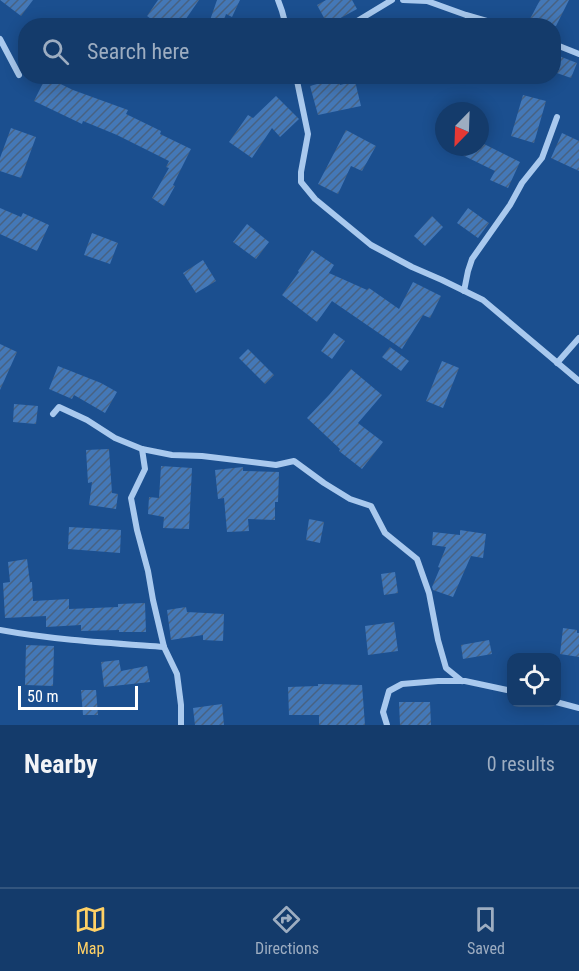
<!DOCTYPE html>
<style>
:root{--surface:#143b6b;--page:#214673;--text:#f1f3f6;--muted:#9dadc1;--line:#33557e;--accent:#ffd166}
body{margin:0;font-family:"Roboto Condensed",sans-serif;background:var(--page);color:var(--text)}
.controls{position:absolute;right:18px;bottom:18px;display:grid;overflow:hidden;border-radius:12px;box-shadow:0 3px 15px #0003}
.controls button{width:54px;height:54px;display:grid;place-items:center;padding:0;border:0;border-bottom:2px solid var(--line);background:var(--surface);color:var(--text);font:30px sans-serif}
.compass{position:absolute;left:435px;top:102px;width:54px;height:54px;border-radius:50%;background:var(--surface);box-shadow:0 3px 15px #0003;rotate:203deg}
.scale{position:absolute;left:18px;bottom:15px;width:120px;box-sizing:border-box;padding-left:6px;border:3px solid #fff;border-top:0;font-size:16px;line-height:21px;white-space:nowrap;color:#fff;-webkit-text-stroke:4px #1b4f8f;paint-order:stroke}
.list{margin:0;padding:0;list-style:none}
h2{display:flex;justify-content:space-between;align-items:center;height:78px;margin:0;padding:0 24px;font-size:26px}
h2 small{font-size:20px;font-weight:400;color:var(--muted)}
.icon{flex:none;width:33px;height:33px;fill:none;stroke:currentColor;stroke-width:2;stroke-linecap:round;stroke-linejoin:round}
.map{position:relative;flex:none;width:579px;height:725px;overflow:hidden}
.search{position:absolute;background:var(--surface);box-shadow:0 3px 15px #0003;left:18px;right:18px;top:18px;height:66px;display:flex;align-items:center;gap:15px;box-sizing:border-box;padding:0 21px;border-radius:24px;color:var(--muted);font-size:22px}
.sheet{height:162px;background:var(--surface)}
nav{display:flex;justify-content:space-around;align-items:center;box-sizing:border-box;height:84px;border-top:2px solid var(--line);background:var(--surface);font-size:16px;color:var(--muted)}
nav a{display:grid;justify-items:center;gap:3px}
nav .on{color:var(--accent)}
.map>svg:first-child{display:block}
.building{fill:url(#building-hatch)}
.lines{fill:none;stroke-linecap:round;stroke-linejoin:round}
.minor{stroke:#a9c9ee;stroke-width:6}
</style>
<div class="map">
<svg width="579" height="725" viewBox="0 0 579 725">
<defs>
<pattern id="building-hatch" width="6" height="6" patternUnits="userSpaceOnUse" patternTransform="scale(1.5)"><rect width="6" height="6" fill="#4478b7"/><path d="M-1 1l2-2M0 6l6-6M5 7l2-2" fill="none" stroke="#486282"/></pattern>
</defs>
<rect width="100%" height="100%" fill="#1b4f8f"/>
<!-- building -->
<g class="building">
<polygon points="0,0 33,0 21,16"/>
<polygon points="158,0 199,0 181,26 161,26 147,16"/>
<polygon points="217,0 240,0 232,17 226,14 222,26 208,26"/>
<polygon points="326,0 352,0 357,9 328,25 317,5"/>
<polygon points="540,0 569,0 556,26 544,26 530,19"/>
<polygon points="554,54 577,63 571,78 554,72"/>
<polygon points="46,77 73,90 128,110 126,114 161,131 160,134 191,149 173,185 175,186 164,206 152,198 169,168 166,167 169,161 117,135 83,121 82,124 34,101"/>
<polygon points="338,78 340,85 355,81 361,106 318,115 310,86"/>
<polygon points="523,95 546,101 534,143 511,136"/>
<polygon points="276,96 299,119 280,137 272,128 252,158 229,142 248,115 253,118"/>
<polygon points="11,128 36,137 21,178 0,171 0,158"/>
<polygon points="346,130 376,146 362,171 351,166 338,194 318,184"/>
<polygon points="562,133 579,141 579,171 551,158"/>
<polygon points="480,142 520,162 508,188 490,180 495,171 446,147 480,147"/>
<polygon points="0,208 21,217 23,213 49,225 37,251 0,234"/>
<polygon points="468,208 489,223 478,238 457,223"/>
<polygon points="432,216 443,227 425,246 414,236"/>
<polygon points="247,224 269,242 256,259 233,242"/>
<polygon points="92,233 118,243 110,264 84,255"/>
<polygon points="312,250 334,265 329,273 367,290 369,288 399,309 413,282 441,296 430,318 423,315 402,349 332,301 317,322 282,295 299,272 298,271"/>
<polygon points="203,260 216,281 196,293 183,273"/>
<polygon points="334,333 345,341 332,359 321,351"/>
<polygon points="0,344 17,352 0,390"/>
<polygon points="390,347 409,361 401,371 382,357"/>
<polygon points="248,349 274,375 265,384 239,358"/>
<polygon points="442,361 459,368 443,408 426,401"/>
<polygon points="58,366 101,383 117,392 105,413 74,395 72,399 49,389"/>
<polygon points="351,369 382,395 358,423 383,442 362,469 339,451 340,449 307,418 329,395"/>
<polygon points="14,404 38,406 36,424 13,422"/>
<polygon points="109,449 112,493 118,494 116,509 89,505 92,482 88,483 86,450"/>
<polygon points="161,466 192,468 189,529 163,528 164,517 148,514 149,497 159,498"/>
<polygon points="243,467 243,471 279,472 278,502 275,502 275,520 248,519 249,531 227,532 224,498 218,499 215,470"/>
<polygon points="309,519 324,522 320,543 306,540"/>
<polygon points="69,527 121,530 120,553 68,549"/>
<polygon points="460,530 486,534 483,558 471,556 453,597 433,590 432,587 440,568 438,567 446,547 432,545 433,532 460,535"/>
<polygon points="27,559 30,582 32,582 33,601 69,599 69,609 118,607 118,604 145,603 146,632 119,632 119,630 81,631 81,625 46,627 46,616 5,618 3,583 10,582 8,562"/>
<polygon points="395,572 398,593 384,595 381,574"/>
<polygon points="186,607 187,612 224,614 223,641 203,640 203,635 171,640 167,610"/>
<polygon points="394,622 398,651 368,655 365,626"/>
<polygon points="563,628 577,630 577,633 579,633 579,657 560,654"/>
<polygon points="489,640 492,654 463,659 461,645"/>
<polygon points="26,645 54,646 53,686 25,685"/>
<polygon points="119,660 121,671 147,666 150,682 104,687 101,662"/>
<polygon points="318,684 362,685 365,725 319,725 319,715 289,715 288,687 318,686"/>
<polygon points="81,690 96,690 98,715 83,715"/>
<polygon points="399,702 430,702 431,725 400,725"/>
<polygon points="222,704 224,725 195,725 193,708"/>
</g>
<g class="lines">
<!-- minor -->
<g class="minor">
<polyline points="278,0 282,11 286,26"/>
<polyline points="403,0 427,1 466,15 504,26"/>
<polyline points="349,26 392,0"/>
<polyline points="0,39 19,75"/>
<polyline points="554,44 579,54"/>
<polyline points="296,76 308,134 301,172 301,182 315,199 371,245 412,267 442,280 483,300 579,381"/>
<polyline points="464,291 468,271 472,259 510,205 522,183 542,158 557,117"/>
<polyline points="557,363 579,338"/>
<polyline points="53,414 59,407 87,420 115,438 142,449 172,455 202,456 276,465 294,461 324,483 350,499 371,506 385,533 417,559 429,593 438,640 446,668 462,681"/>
<polyline points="142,449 145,469 131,498 137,530 148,571 153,600 164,647 177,674 181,705 181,725"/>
<path d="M0 630C54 640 109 643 164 647"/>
<polyline points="556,702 579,708"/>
<polyline points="387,725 383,712 389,691 402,684 438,681 465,681 512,691"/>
</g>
</g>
</svg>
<div class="controls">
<button><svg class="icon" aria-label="locate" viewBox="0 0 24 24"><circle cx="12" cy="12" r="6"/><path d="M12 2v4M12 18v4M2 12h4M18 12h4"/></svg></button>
</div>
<svg class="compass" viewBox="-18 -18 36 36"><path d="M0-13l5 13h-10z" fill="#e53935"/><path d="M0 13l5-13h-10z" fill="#9dadc1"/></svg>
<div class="scale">50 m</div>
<div class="search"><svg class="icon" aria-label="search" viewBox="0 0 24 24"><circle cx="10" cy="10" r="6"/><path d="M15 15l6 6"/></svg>Search here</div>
</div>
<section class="sheet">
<h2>Nearby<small>0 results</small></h2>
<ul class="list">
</ul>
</section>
<nav>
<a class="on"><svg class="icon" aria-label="map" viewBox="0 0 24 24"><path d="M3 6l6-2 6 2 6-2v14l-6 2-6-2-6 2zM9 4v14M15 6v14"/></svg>Map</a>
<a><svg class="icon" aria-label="directions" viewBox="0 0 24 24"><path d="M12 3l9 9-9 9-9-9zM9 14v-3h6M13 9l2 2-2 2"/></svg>Directions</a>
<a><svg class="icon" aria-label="saved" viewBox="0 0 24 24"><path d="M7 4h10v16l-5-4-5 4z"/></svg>Saved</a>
</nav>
